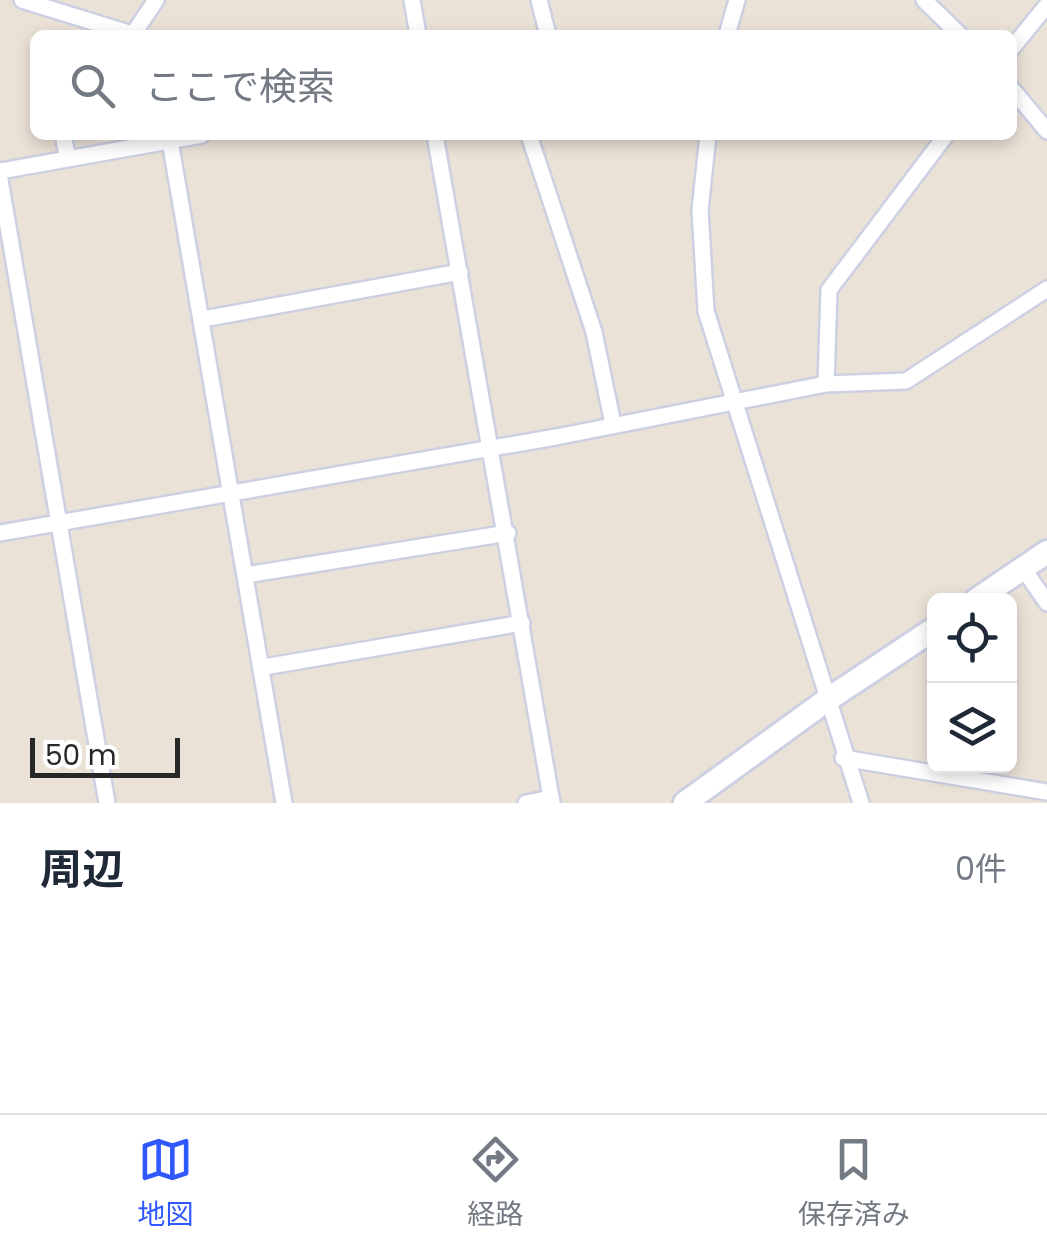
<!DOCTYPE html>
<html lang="ja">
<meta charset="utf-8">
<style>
:root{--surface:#fff;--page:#f6f6f7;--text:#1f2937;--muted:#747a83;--line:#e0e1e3;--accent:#3058ff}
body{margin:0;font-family:Poppins,"Noto Sans JP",sans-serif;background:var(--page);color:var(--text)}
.controls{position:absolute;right:30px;bottom:30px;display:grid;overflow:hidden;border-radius:15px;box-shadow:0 5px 15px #0003}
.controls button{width:90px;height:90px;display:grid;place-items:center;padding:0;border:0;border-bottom:2px solid var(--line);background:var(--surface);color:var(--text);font:50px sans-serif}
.scale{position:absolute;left:30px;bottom:25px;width:150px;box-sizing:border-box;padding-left:10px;border:5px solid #272727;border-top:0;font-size:28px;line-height:35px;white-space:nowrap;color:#272727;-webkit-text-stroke:8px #fff;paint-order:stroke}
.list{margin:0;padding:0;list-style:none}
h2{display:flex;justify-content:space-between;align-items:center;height:130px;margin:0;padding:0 40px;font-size:42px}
h2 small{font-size:32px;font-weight:400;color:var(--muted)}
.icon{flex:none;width:55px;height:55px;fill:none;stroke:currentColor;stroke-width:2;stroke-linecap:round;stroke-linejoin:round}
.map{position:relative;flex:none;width:1047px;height:803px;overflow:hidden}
.search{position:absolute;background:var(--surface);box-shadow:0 5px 15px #0003;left:30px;right:30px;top:30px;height:110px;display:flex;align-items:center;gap:25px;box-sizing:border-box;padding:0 35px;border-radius:15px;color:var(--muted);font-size:38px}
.sheet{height:310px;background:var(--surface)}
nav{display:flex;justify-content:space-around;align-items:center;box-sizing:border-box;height:140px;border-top:2px solid var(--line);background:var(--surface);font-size:28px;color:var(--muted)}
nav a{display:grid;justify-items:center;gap:5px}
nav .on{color:var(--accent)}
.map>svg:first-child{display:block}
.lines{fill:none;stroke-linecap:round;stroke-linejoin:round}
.street-casing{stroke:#ccd0e2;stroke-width:20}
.secondary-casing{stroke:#ccd0e2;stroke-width:28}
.street{stroke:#fff;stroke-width:15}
.secondary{stroke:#fff;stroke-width:22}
</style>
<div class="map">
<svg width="1047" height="803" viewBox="0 0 1047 803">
<rect width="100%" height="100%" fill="#ebe2d7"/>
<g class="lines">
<!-- street casing -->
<g class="street-casing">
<g id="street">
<polyline points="22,0 135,35"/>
<polyline points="412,0 418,35"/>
<polyline points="539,0 548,35"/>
<polyline points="924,0 960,35"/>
<polyline points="134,33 156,0"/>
<polyline points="727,35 737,0"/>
<polyline points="1012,48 1047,5"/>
<polyline points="1012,89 1047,131"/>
<polyline points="63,135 68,159"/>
<polyline points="169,135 284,803"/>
<polyline points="435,135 552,803"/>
<polyline points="529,135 594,332 613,424"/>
<polyline points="708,135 700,210 706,311 861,803"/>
<polyline points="0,171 202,135"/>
<polyline points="0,180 107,803"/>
<polyline points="203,319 460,272"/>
<polyline points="826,384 829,290 946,135"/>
<polyline points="0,533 556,437 826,384 906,381 1047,289"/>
<polyline points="1023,568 1047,603"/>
<polyline points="246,575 508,533"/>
<polyline points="264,667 522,623"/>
<polyline points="843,758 1047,792"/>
<polyline points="526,803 551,798"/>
</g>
</g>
<!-- secondary casing -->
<g class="secondary-casing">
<g id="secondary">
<polyline points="976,600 1047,552"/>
<polyline points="685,803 827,700 934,629"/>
</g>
</g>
<!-- street -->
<use href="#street" class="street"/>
<!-- secondary -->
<use href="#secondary" class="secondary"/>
</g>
</svg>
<div class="controls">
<button><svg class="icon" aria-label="locate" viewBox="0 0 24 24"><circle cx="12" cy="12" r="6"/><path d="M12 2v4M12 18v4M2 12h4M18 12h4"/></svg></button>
<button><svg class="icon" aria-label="layers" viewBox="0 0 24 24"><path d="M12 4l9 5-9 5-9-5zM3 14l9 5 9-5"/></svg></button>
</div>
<div class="scale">50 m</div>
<div class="search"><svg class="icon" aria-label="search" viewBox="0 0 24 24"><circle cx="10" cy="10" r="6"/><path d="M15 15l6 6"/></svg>ここで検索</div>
</div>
<section class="sheet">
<h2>周辺<small>0件</small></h2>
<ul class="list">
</ul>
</section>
<nav>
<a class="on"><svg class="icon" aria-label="map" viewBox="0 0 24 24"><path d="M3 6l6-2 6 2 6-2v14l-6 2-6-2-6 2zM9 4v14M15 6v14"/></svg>地図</a>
<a><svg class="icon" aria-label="directions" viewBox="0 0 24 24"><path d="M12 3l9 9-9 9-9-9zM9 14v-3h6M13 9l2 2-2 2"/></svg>経路</a>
<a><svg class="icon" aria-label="saved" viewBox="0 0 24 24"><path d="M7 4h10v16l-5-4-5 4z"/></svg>保存済み</a>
</nav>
